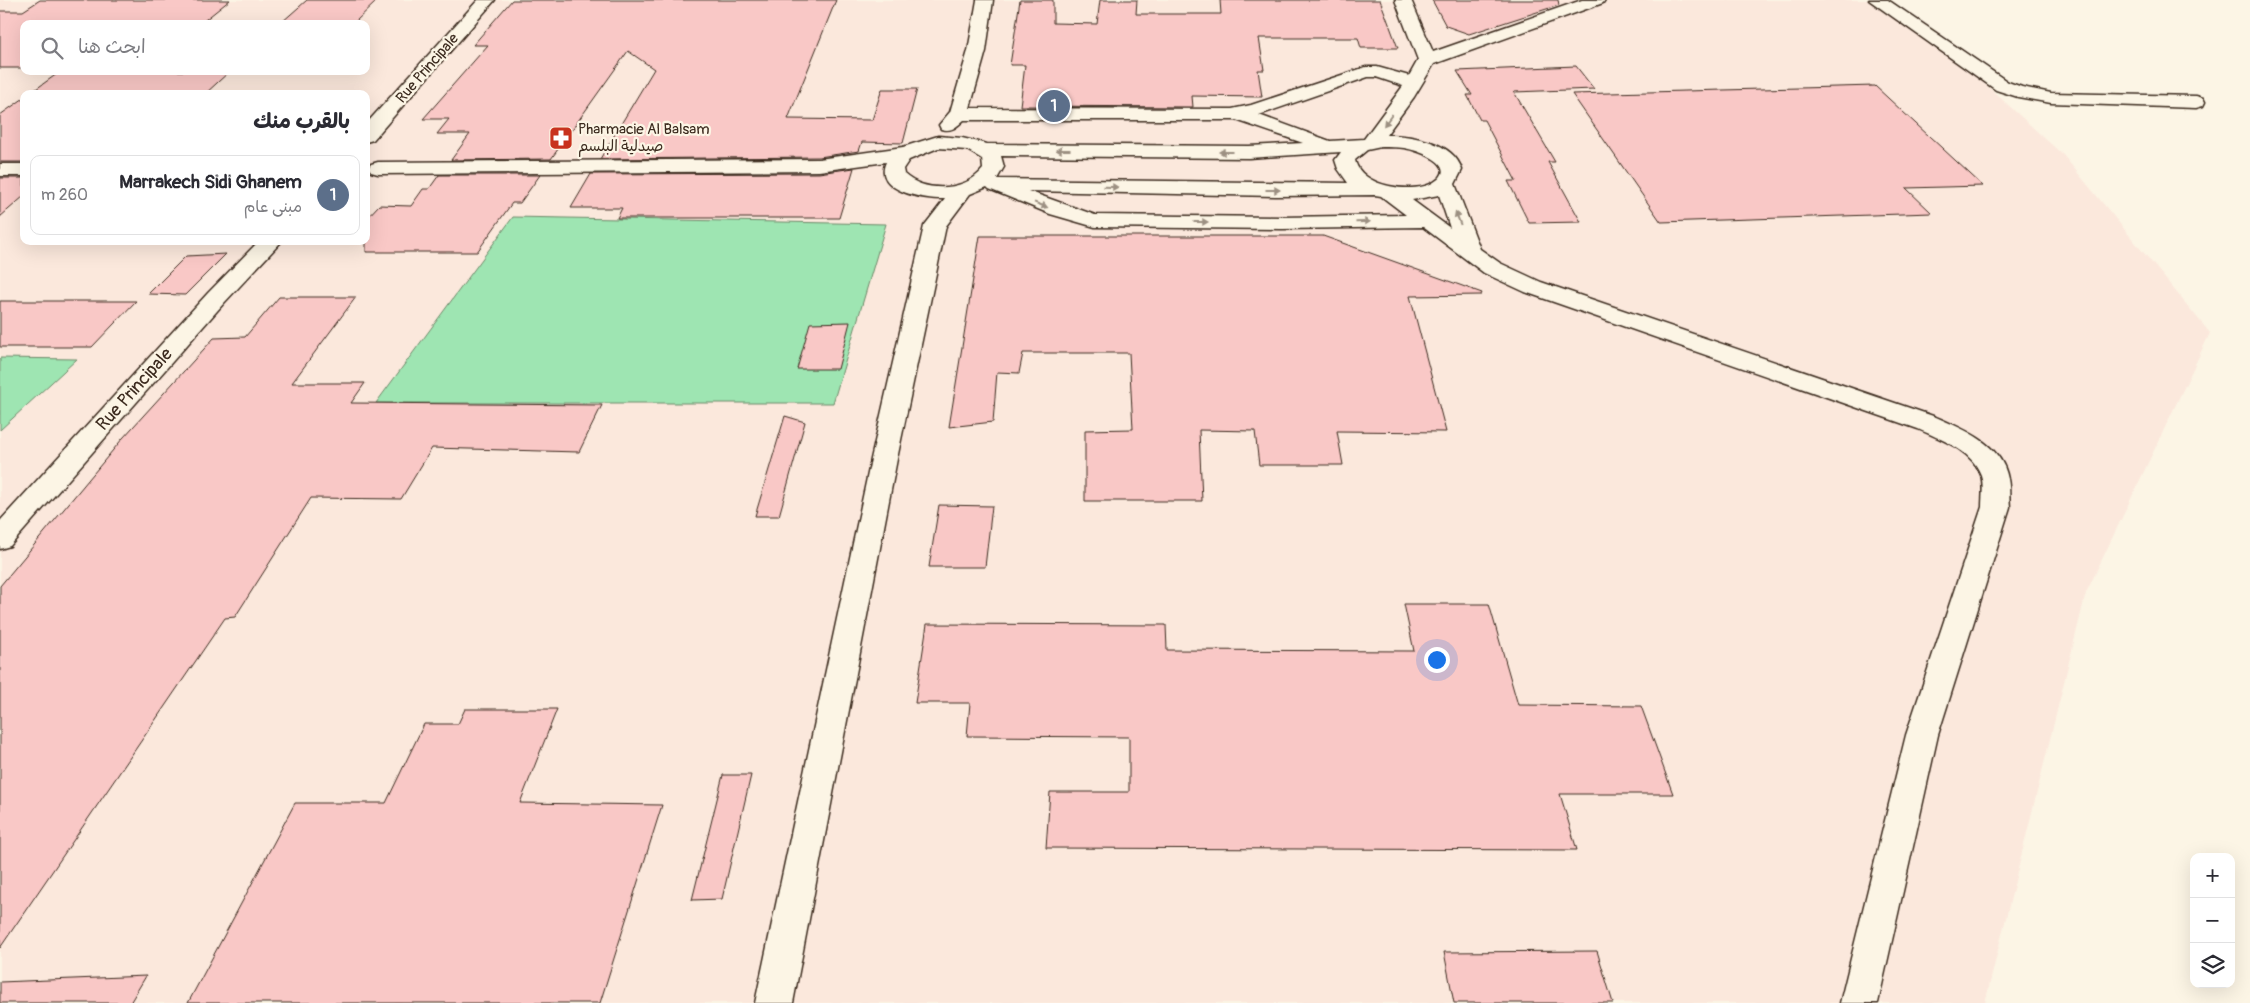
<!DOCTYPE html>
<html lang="ar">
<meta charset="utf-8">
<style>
:root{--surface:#fff;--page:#f7f7f7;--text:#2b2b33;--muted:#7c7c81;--line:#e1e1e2;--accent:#b45309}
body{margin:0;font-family:Pangolin,"Playpen Sans Arabic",sans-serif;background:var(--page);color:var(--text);direction:rtl}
.controls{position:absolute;right:15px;bottom:15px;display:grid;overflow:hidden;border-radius:10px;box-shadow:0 5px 20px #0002}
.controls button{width:45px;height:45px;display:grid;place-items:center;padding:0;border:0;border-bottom:1px solid var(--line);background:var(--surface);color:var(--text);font:25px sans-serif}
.you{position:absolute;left:1436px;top:659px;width:18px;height:18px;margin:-12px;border:4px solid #fff;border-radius:50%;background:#1a73e8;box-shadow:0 0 0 8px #1a73e833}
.badge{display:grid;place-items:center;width:32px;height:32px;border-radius:50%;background:var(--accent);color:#fff;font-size:16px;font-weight:700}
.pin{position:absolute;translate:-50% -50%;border:2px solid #fff;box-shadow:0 1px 5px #0006}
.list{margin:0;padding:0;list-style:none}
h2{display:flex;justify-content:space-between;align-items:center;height:65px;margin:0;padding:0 20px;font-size:21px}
h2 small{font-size:16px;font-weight:400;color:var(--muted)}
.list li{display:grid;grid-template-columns:32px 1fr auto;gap:15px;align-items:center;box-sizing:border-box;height:80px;margin:0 10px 10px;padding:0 10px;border:1px solid var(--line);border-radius:10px}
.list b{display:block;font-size:19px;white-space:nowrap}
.list p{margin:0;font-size:16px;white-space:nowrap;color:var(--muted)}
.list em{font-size:16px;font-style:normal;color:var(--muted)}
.icon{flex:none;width:28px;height:28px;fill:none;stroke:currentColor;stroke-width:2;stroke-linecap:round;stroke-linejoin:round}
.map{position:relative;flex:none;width:2250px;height:1003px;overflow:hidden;direction:ltr}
.search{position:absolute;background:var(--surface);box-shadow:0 5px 20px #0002;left:20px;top:20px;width:350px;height:55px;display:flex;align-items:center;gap:12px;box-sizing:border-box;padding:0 18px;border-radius:10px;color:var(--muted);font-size:19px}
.panel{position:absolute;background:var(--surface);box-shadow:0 5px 20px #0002;left:20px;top:90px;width:350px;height:155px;border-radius:10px;direction:rtl}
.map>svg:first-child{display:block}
.built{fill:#fbe8dc;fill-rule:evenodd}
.green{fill:#9ee5b2;stroke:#6c8868}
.building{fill:#f9c8c6;stroke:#3b2a1e}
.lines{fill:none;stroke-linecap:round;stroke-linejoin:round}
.street-casing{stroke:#3b2a1e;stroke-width:3}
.street{fill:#fcf5e5;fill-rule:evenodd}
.oneway{fill:#9c9082}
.labels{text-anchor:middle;stroke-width:4.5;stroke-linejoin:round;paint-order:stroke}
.far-street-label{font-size:15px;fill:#3b2a1e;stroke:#fcf5e5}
.far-poi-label{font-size:15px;fill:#3b2a1e;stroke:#fcf5e5;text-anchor:start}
.street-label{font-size:18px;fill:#3b2a1e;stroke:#fcf5e5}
</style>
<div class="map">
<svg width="2250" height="1003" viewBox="0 0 2250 1003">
<rect width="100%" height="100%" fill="#fcf5e5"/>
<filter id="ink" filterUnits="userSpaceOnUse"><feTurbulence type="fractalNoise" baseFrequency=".02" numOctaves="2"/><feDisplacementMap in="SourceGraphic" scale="10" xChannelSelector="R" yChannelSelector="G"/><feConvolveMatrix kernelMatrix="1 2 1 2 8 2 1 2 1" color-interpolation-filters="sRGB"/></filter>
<g filter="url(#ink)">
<!-- built -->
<path class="built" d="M0 0H1879L1938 41 2063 155 2210 333 2086 593 1985 1003H0ZM24 24H366V71H24ZM24 94H366V241H24Z"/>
<!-- green -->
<g class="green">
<polygon points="513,217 886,224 833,403 376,403"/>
<polygon points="0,358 77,359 0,430"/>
</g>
<!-- building -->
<g class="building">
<polygon points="40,0 230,0 200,24 24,24 24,68 0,68 0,11 23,11"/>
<polygon points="307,0 378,0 355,22 282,22"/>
<polygon points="512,0 836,0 788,119 872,120 882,89 917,89 903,143 862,142 859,151 819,157 600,159 654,69 628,51 551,159 451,160 470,134 437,134 449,119 423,119 488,45 473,45"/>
<polygon points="1020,0 1053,0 1053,23 1097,24 1100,0 1137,0 1136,14 1221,14 1220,0 1380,0 1398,48 1361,48 1358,38 1259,38 1264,70 1258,70 1262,97 1192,96 1193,107 1020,106 1025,65 1010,65"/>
<polygon points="1432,0 1558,0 1559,5 1469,34 1446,26"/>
<polygon points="1576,66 1594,89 1514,92 1555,162 1548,162 1581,222 1529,223 1508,181 1516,181 1484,120 1480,120 1467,95 1472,95 1457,71"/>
<polygon points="61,71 230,71 205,94 29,94"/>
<polygon points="1875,86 1983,186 1906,188 1932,213 1661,222 1572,94"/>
<polygon points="24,98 24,162 0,162 0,115"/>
<polygon points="854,168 839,218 617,218 622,208 571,208 591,174 819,173"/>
<polygon points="439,175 540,175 520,203 512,203 477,252 366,252 366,219 379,205 411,206 423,189 429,189"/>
<polygon points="0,178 24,178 24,196 0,217"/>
<polygon points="980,236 1323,236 1482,293 1481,295 1410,296 1446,432 1337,431 1343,465 1259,465 1255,431 1199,430 1202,501 1085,501 1085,430 1133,429 1129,353 1023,353 1019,373 997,372 993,422 949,427"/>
<polygon points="226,254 185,295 148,294 186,256"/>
<polygon points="279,297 356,297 292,383 365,383 351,403 602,405 579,452 432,448 401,499 311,498 235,617 225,618 0,948 0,586 123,438 214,338 245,337"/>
<polygon points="0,301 136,301 92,347 0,347"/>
<polygon points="850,322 838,369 797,369 810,323"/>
<polygon points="785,416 805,422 779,516 755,516"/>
<polygon points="939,505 992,506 985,567 929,567"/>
<polygon points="1404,604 1489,604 1518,705 1641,706 1673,794 1560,794 1577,850 1046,848 1050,792 1129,792 1129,737 967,736 970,703 915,703 927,624 1166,625 1167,650 1414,651"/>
<polygon points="465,709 557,709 520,803 662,805 600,1003 188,1003 295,803 386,803 424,724 458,724"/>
<polygon points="723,775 751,775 722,899 692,900"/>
<polygon points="1597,951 1613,1003 1454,1003 1444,952"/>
<polygon points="146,976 130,1003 0,1003 0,982"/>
</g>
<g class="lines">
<!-- street casing -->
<g class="street-casing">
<g id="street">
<polygon points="478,0 495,0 373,140 366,142 366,124"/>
<path d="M977 0H993L986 51 970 108 1232 109 1251 105 1366 67H1377L1409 76 1418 60 1395 0H1411L1433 52 1582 0H1605L1603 3 1434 64 1414 97 1386 135C1412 135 1454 142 1462 170L1455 184 1480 249 1500 263 1541 282 1936 417C1965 430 2002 444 2008 479 2010 488 2009 498 2010 507L1938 735 1878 1003H1840L1906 735 1982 507C1982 497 1984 485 1981 475 1972 450 1940 439 1918 429L1525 292 1484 273 1423 227 1282 229 1095 227 1050 214 989 189 987 187 970 194 946 226 897 459 793 1003H755L871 459 924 226 945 199C926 200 872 191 886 162L819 171 378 174 371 172 368 168 371 164 378 162 819 159 903 147 938 136 962 138 987 144 1249 146 1303 143 1236 120H964C956 127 952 132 941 129L939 125 950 112 968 51ZM1368 77H1376L1403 86 1364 139 1330 141 1259 115ZM1381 147C1389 147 1397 147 1404 148 1418 150 1461 165 1434 182 1414 195 1360 187 1355 160L1367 150ZM938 148 967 150 982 159 983 169C965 192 924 193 904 174L903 169 909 160ZM1341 152 1335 160 1338 169 1348 183 997 179 1004 167 1001 156 1249 158ZM1028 191 1276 196 1375 195 1381 196 1406 215 1282 217 1095 215ZM1439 195 1450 228 1412 200Z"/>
<polygon points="1869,0 1888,0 2008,82 2022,87 2051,93 2196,96 2203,98 2205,102 2203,106 2196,108 2051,103 2018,97 1996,90"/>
<rect x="0" y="164" width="24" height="12"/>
<polygon points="259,241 282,241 224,303 10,546 0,549 0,521 208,293"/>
</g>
</g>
<!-- street -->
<use href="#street" class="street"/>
</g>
<!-- one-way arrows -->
<defs><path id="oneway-solid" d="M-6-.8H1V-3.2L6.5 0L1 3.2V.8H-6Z" transform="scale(1.25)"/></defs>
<g class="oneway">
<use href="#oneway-solid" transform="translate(1388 120) rotate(127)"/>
<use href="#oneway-solid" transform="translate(1063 150) rotate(-180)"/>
<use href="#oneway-solid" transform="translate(1226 152) rotate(-180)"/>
<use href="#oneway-solid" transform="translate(1111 187) rotate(1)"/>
<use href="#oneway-solid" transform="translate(1273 190)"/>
<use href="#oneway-solid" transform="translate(1041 205) rotate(21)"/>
<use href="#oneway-solid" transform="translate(1458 218) rotate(-111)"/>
<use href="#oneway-solid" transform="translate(1201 222)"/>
<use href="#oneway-solid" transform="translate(1363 222) rotate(-1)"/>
</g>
</g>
<!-- icons -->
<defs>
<g id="pharmacy-square" transform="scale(1.25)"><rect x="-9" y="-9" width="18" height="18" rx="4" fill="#c8321e" stroke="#fcf5e5"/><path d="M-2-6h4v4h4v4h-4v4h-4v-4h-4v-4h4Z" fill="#fff"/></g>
</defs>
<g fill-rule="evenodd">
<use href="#pharmacy-square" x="561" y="138"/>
</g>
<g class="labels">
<!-- far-street labels -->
<g class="far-street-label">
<text transform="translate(427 68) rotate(-49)" y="5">Rue Principale</text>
</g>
<!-- far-poi labels -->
<g class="far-poi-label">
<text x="578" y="134">Pharmacie Al Balsam<tspan x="578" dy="17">صيدلية البلسم</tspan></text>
</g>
<!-- street labels -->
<g class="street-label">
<text transform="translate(134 389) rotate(-48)" y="6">Rue Principale</text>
</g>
</g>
</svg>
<div class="controls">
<button>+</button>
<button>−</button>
<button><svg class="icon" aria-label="layers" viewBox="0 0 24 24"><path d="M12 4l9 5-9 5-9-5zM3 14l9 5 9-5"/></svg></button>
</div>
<div class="you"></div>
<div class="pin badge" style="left:1054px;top:106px;background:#5c6f8a">1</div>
<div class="search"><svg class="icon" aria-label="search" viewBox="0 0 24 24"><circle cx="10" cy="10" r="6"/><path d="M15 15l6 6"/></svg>ابحث هنا</div>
<section class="panel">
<h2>بالقرب منك<small></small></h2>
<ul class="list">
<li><span class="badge" style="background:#5c6f8a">1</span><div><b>Marrakech Sidi Ghanem</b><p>مبنى عام</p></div><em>260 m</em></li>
</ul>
</section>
</div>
